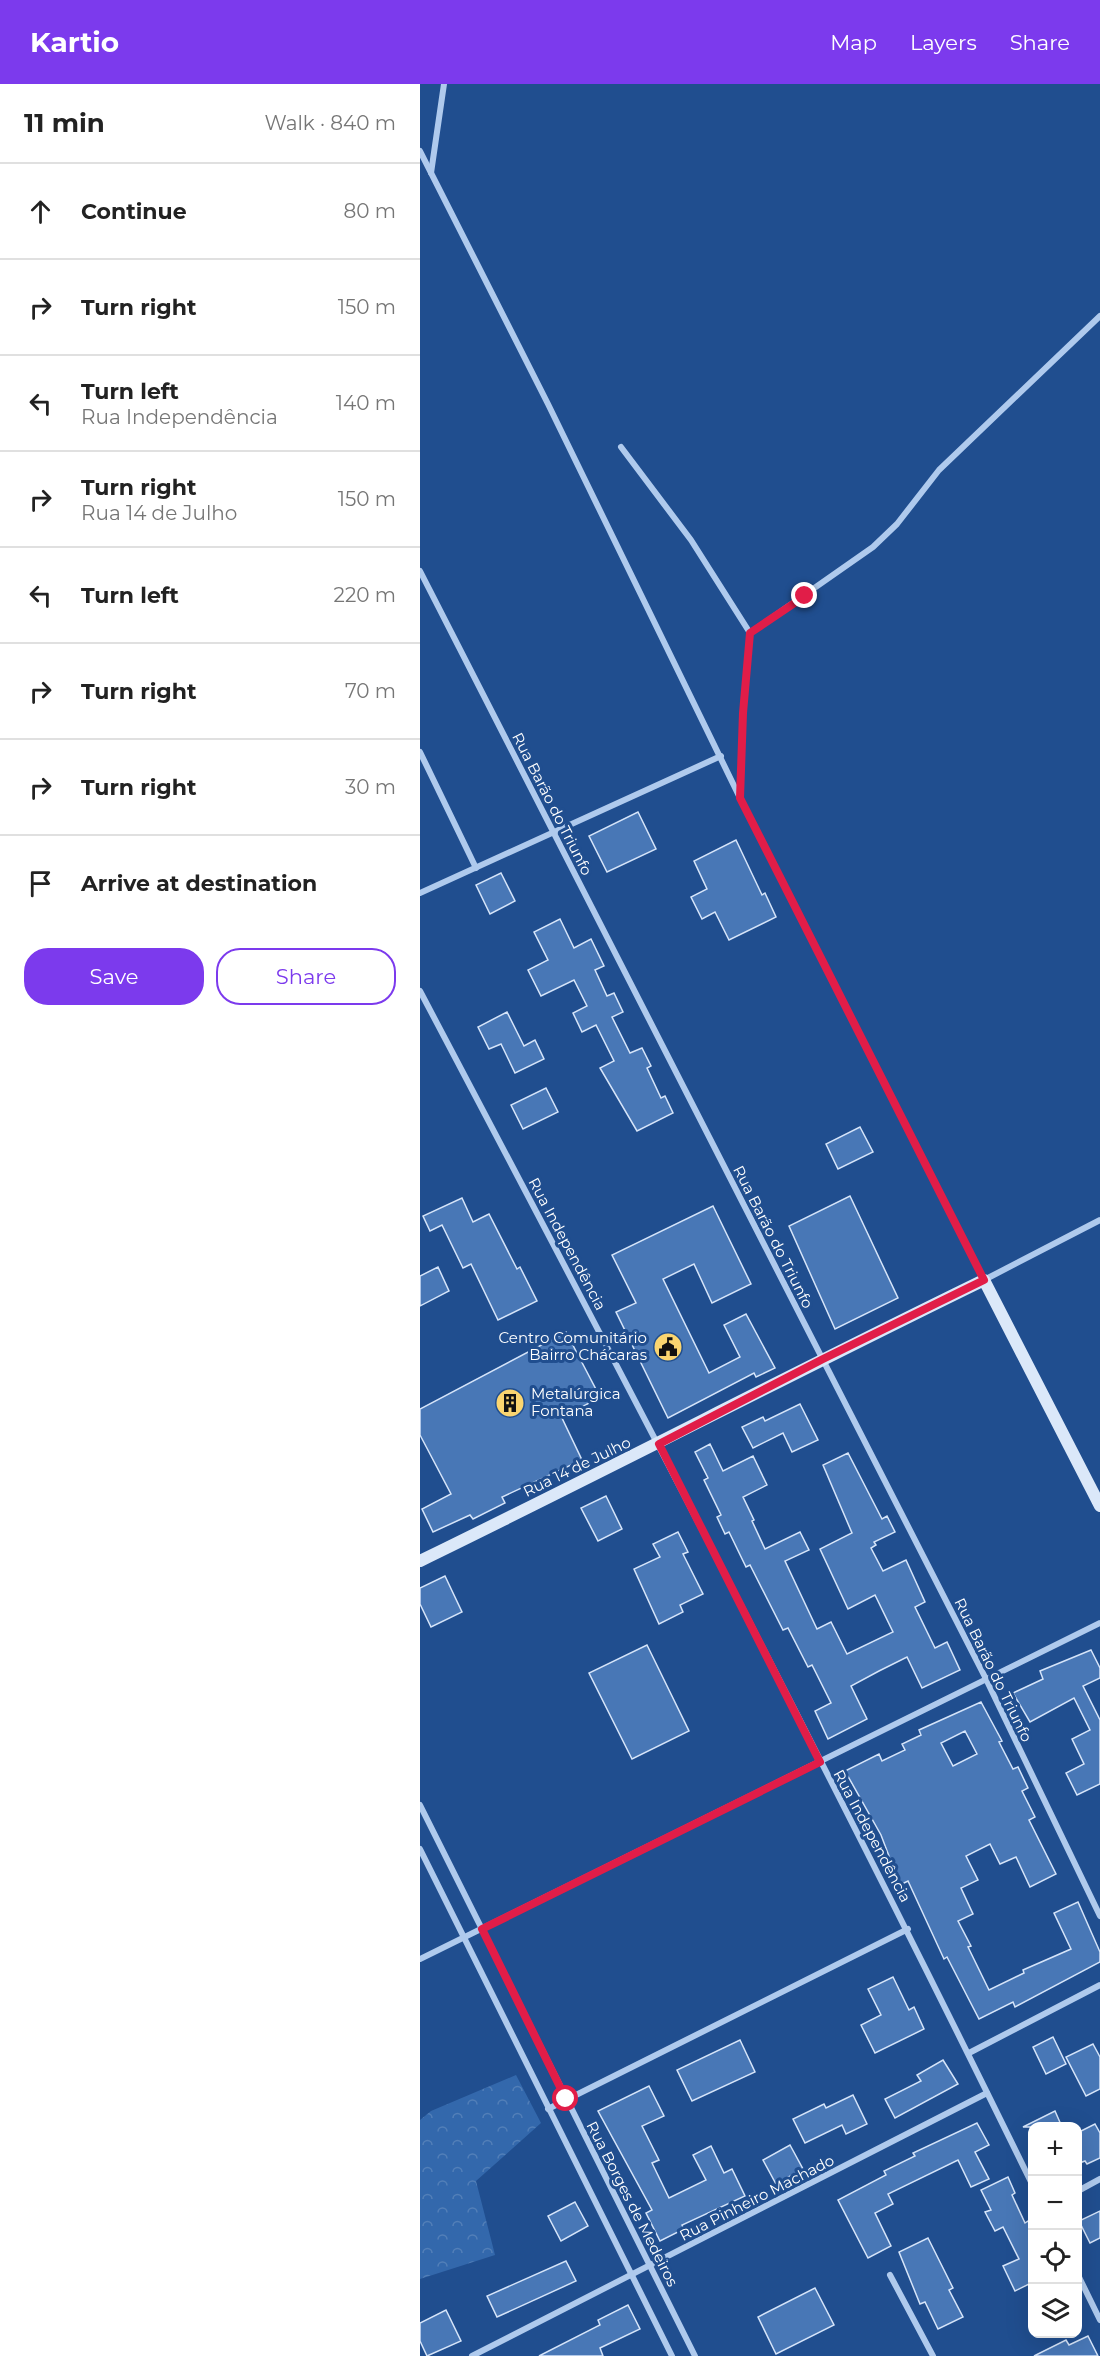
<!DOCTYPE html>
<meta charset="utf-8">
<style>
:root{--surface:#fff;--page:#f2f2f2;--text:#222;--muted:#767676;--line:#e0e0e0;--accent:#7c3aed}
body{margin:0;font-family:Montserrat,sans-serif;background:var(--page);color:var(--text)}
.controls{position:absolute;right:18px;bottom:18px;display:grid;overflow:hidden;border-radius:12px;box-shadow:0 6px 24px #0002}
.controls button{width:54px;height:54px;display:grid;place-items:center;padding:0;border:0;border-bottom:2px solid var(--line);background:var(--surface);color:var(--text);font:30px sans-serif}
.stop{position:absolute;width:18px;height:18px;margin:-14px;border:4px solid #e11d48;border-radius:50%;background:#fff}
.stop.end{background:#e11d48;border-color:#fff;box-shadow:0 2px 6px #0008}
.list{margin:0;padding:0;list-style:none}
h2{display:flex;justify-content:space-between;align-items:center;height:78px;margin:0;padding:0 24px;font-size:26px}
h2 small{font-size:20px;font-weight:400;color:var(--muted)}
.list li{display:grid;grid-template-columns:39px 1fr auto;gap:18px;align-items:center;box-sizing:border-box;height:96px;padding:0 24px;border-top:2px solid var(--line)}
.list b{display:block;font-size:22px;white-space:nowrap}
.list p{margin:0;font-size:20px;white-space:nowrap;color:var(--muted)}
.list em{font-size:20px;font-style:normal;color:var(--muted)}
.actions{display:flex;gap:12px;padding:18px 24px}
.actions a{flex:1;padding:14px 0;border:2px solid var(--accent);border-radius:24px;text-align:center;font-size:21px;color:var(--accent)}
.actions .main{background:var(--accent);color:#fff}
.icon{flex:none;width:33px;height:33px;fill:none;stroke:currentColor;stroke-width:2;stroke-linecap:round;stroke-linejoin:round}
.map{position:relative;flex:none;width:680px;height:2272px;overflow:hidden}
header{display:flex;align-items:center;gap:36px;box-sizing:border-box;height:84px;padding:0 30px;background:var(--accent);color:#fff}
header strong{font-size:28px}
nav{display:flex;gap:33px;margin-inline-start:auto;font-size:21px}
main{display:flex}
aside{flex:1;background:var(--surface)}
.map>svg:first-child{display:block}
.forest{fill:url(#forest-crowns)}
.building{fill:#4877b6;stroke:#d5e4f9;stroke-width:1.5;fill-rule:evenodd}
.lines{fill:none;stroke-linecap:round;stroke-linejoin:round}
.street{stroke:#afcaed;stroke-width:6}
.secondary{stroke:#dbe8f9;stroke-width:12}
.route{stroke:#e11d48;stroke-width:8}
.labels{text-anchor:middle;stroke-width:6;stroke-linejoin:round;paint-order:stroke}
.street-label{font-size:15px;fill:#fff;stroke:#204e8f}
.poi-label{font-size:15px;fill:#fff;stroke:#204e8f;text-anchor:end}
</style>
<header>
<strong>Kartio</strong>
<nav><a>Map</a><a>Layers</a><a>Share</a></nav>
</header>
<main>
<aside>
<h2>11 min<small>Walk · 840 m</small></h2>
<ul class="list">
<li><svg class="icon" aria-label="ahead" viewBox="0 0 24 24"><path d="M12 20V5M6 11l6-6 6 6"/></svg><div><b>Continue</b></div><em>80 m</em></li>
<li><svg class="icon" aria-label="right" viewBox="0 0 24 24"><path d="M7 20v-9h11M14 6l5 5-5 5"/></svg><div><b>Turn right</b></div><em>150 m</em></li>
<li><svg class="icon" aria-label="left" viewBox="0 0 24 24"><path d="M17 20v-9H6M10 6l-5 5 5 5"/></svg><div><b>Turn left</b><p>Rua Independência</p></div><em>140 m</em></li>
<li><svg class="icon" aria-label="right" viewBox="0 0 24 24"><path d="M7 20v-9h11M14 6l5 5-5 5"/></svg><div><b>Turn right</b><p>Rua 14 de Julho</p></div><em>150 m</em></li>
<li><svg class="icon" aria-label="left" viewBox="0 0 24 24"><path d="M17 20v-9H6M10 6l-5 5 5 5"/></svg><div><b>Turn left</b></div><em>220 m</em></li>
<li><svg class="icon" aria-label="right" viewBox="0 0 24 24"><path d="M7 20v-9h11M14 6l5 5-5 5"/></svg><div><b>Turn right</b></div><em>70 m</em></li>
<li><svg class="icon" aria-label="right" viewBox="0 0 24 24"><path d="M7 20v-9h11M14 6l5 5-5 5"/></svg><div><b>Turn right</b></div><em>30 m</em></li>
<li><svg class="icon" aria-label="arrive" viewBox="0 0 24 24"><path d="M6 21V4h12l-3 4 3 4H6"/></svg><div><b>Arrive at destination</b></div></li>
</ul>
<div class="actions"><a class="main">Save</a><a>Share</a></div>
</aside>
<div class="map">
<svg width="680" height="2272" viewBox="0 0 680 2272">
<defs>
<pattern id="forest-crowns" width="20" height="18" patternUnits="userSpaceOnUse" patternTransform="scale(1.5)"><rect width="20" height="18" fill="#3368ac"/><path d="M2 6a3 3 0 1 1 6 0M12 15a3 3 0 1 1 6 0" fill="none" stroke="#527fb8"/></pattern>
</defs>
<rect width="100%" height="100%" fill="#204e8f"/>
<!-- forest -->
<polygon class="forest" points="96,1991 121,2039 56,2097 75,2171 0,2195 0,2036 11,2027"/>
<!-- building -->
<g class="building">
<polygon points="218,728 236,765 187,788 169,752"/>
<polygon points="316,756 342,811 345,809 356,833 309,856 295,828 282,835 271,813 287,805 274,777"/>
<polygon points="81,789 95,817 70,830 56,801"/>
<polygon points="140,835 154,864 171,855 184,882 175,886 187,912 194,909 203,928 192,933 210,969 222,964 231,982 227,984 241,1014 245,1012 253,1029 217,1047 180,984 194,977 176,941 162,948 153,929 167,922 154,896 121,912 108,886 128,876 114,848"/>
<polygon points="87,928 104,962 115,956 124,975 95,989 81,960 69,965 58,943"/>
<polygon points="126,1004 138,1028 103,1045 91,1021"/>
<polygon points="440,1043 453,1068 418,1085 406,1060"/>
<polygon points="430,1112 478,1214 415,1245 369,1142"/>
<polygon points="42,1114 53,1138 69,1130 97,1185 100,1183 117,1217 78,1236 51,1180 43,1184 22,1141 10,1147 3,1132"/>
<polygon points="293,1122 331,1200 292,1219 274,1180 243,1195 289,1289 320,1273 304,1241 326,1230 355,1284 336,1293 334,1289 248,1334 196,1228 216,1219 192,1171"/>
<polygon points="18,1183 29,1207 0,1222 0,1192"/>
<polygon points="146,1248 180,1313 142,1334 162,1376 82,1413 85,1419 53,1435 50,1431 13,1448 2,1425 31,1410 0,1351 0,1325"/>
<polygon points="380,1320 398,1356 372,1368 363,1349 333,1364 322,1343 343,1333 345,1337"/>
<polygon points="290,1360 303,1387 333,1372 347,1401 323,1413 334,1436 332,1437 345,1465 380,1448 389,1466 365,1477 397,1545 411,1538 427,1570 473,1548 455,1511 428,1525 400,1465 432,1449 403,1381 428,1369 462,1435 467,1432 475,1448 454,1458 456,1461 451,1464 463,1487 486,1476 505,1518 495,1523 515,1564 527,1558 540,1586 502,1604 487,1573 459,1587 431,1602 447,1635 408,1655 395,1627 411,1619 392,1581 388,1583 368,1544 363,1546 330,1481 326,1483 309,1448 305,1450 297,1433 301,1431 284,1396 288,1394 275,1368"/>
<polygon points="186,1412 202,1445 178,1457 161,1424"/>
<polygon points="258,1448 268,1468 263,1470 283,1510 260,1521 263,1528 239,1540 214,1485 240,1473 233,1460"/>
<polygon points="25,1492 42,1528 11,1543 0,1520 0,1504"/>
<polygon points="227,1561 269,1647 212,1675 169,1589"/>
<polygon points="671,1566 680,1584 680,1594 663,1602 680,1636 680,1700 657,1711 646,1689 664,1680 652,1655 670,1646 654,1614 610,1638 593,1609 623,1595 620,1587"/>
<path d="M561 1618 582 1657 579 1658 593 1685 598 1683 608 1704 602 1707 615 1733 609 1736 636 1790 610 1803 596 1773 580 1780 570 1760 546 1772 558 1796 541 1804 553 1830 538 1837 551 1862 548 1863 569 1906 604 1889 603 1886 651 1865 634 1829 658 1818 680 1868V1878L595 1923 593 1918 559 1935 527 1873 524 1875 488 1797 480 1801 461 1751 425 1687 459 1670 462 1677 485 1666 482 1660 501 1651 499 1646ZM545 1647 557 1670 533 1682 521 1659Z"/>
<polygon points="473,1893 489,1926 494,1923 504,1945 455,1969 441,1941 461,1931 448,1905"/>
<polygon points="633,1953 646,1980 626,1990 613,1963"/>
<polygon points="320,1956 335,1988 272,2017 257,1986"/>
<polygon points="673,1960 680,1973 680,2005 666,2012 646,1973"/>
<polygon points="523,1976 538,2000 475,2034 465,2015 501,1997 497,1991"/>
<polygon points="229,2002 244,2032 222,2042 239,2076 232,2079 249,2114 286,2096 273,2071 291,2062 304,2089 312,2085 325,2112 262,2141 264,2145 240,2157 226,2129 232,2126 178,2027"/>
<polygon points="433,2011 447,2040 426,2050 422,2041 385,2059 373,2035 404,2020 406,2024"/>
<polygon points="635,2027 642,2043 603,2043"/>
<polygon points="557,2039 569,2061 555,2068 569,2095 551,2103 538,2076 468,2110 473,2120 455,2129 471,2162 448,2174 418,2116 466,2091 464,2087 495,2072 493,2069"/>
<polygon points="675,2040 680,2049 680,2074 667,2080 665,2077 657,2080 657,2049"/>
<polygon points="370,2061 383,2085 356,2100 343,2076"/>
<polygon points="588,2093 595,2109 592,2111 605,2139 608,2137 612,2145 612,2203 611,2199 595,2207 583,2182 599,2175 583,2143 575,2147 565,2128 571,2126 561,2106"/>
<polygon points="155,2118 168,2142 141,2157 128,2132"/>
<polygon points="680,2127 680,2154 670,2159 659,2137"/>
<polygon points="508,2154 533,2204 529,2206 543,2233 518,2245 505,2218 500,2220 479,2168"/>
<polygon points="146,2177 156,2197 77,2233 67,2212"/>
<polygon points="395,2204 414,2241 356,2270 338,2233"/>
<polygon points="208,2221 220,2245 180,2264 183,2272 119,2272 180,2241 178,2236"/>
<polygon points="26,2226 41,2257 7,2272 0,2257 0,2239"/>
<polygon points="668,2252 678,2272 614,2272 646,2256 649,2261"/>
</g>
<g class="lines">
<!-- street -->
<g class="street">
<polyline points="0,67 128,320 320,714 564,1196 680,1136"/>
<polyline points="11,89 24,0"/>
<polyline points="201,363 271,456 330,549"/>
<polyline points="0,487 566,1595 680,1832"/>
<polyline points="0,668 56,784"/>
<polyline points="320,710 323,629 330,549 453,463 477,440 519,386 680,232"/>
<polyline points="0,809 301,672"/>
<path d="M0 907C209 1303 416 1699 612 2100"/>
<polyline points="0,1721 275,2272"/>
<polyline points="0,1765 252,2272"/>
<polyline points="0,1875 680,1539"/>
<polyline points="549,1969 680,1901"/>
<polyline points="128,2025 488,1845"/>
<polyline points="658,2107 680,2095"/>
<polyline points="470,2191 513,2272"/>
<polyline points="658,2191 680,2236"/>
<polyline points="52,2272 567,2009"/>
</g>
<!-- secondary -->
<path class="secondary" d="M0 1477C189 1385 375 1288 564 1196L680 1422"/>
</g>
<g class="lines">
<!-- route -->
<polyline class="route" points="146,2015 62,1845 400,1678 239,1360 403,1275 564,1196 320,714 323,629 330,549 385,512"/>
</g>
<!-- icons -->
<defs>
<g id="civic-disc" transform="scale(1.5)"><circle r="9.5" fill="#fad570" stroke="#204e8f"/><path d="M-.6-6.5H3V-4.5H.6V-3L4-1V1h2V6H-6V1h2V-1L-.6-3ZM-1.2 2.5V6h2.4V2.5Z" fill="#111"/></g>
<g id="building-disc" transform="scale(1.5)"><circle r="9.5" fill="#fad570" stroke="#204e8f"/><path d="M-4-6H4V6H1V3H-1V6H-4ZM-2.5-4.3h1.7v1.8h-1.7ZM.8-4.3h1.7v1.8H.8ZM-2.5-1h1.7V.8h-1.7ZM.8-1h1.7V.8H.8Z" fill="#111"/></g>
</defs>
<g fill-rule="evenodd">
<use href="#civic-disc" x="248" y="1263"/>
<use href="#building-disc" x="90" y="1319"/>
</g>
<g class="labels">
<!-- street labels -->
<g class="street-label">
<text transform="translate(132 720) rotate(63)" y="5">Rua Barão do Triunfo</text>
<text transform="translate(353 1153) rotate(63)" y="5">Rua Barão do Triunfo</text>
<text transform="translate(147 1160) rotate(62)" y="5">Rua Independência</text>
<text transform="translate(157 1383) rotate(-26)" y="5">Rua 14 de Julho</text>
<text transform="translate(573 1586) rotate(64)" y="5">Rua Barão do Triunfo</text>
<text transform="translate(452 1752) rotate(62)" y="5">Rua Independência</text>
<text transform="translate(337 2114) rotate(-27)" y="5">Rua Pinheiro Machado</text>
<text transform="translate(212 2120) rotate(63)" y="5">Rua Borges de Medeiros</text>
</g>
<!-- poi labels -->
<g class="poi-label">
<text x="227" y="1259">Centro Comunitário<tspan x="227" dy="17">Bairro Chácaras</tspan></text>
<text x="111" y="1315" text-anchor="start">Metalúrgica<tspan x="111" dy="17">Fontana</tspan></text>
</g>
</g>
</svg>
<div class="controls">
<button>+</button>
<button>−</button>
<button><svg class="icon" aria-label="locate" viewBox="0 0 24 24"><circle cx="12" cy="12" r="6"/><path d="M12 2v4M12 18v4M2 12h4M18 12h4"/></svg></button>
<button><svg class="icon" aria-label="layers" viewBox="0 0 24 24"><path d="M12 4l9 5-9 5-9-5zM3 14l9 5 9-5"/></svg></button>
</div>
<div class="stop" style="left:146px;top:2015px"></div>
<div class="stop end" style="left:385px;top:512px"></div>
</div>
</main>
